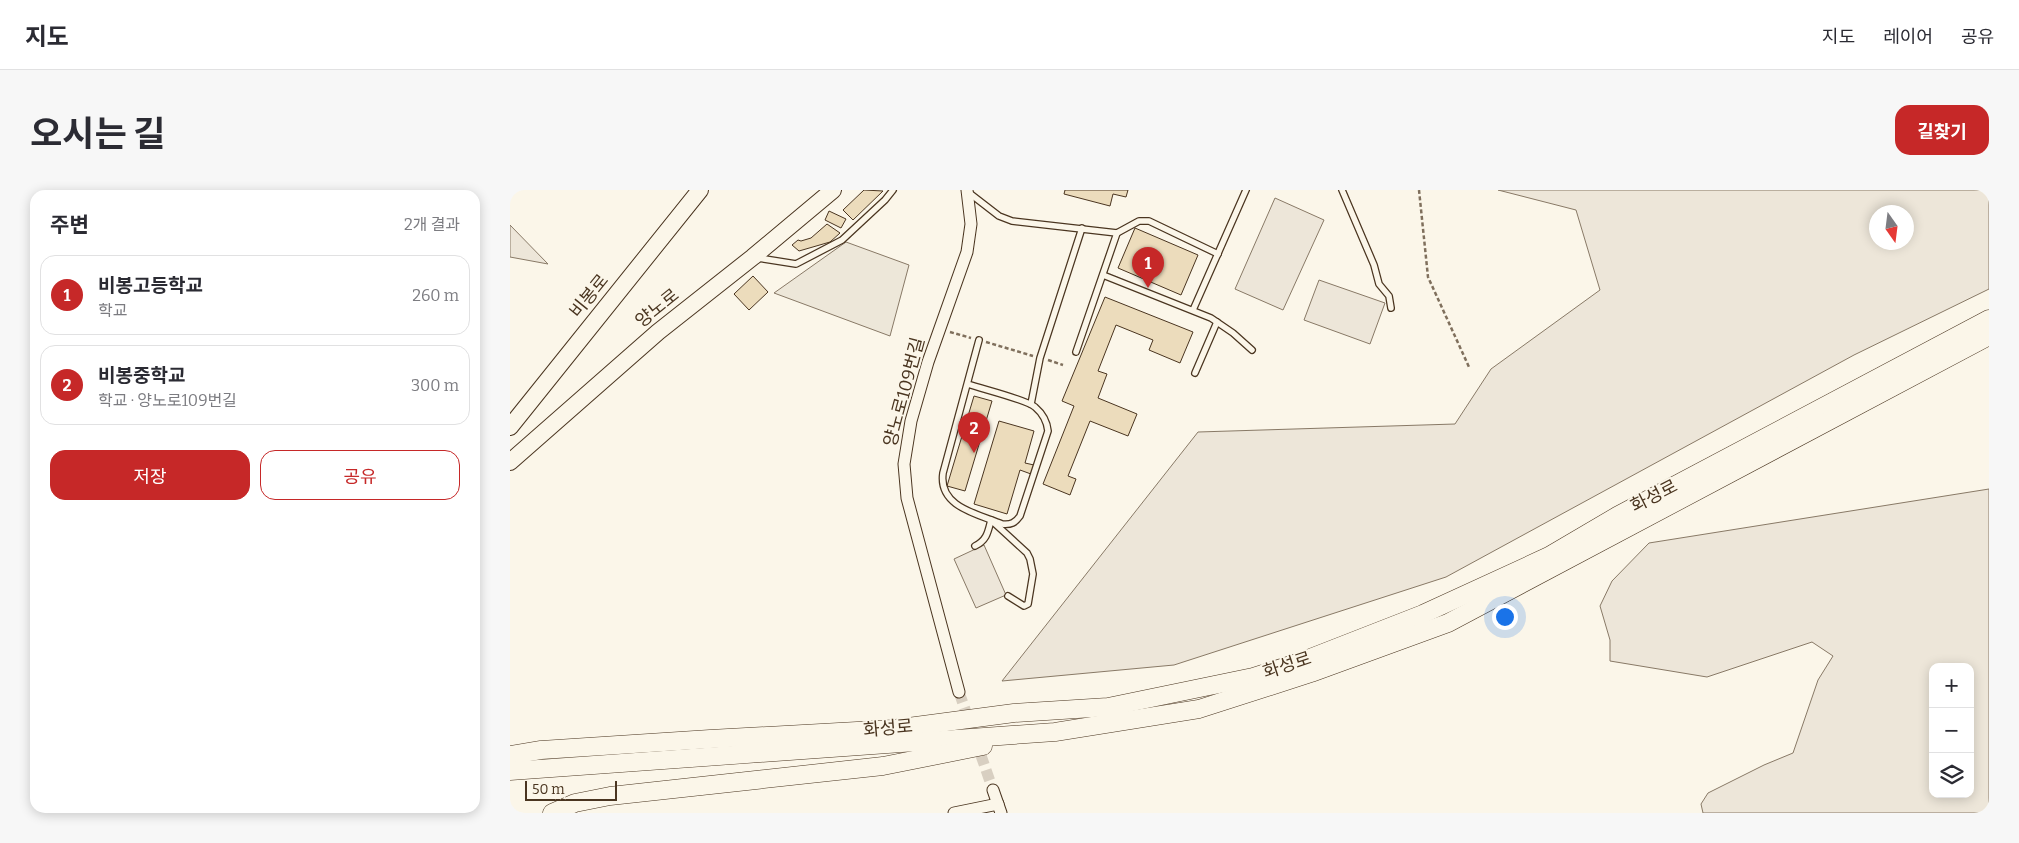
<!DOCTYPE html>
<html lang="ko">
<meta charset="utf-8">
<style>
:root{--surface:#fff;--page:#f7f7f7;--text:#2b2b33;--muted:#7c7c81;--line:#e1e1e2;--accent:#c62828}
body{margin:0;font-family:Bitter,"Noto Sans KR",serif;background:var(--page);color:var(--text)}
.controls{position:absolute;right:15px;bottom:15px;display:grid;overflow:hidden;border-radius:10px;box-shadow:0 2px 12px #0003}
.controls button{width:45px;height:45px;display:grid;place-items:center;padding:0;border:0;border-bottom:1px solid var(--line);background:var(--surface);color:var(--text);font:25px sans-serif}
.compass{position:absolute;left:1359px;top:15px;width:45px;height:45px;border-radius:50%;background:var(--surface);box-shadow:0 2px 12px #0003;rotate:166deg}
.scale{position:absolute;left:15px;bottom:12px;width:92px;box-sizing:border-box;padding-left:5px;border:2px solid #4a3520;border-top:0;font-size:14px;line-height:18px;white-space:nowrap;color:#4a3520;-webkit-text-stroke:4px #fbf6e9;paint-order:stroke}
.you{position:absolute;left:994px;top:426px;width:18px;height:18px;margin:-12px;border:4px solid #fff;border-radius:50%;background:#1a73e8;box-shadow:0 0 0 8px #1a73e833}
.badge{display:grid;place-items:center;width:32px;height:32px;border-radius:50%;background:var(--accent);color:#fff;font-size:16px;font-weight:700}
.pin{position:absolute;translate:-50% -41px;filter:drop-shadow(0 1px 2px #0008)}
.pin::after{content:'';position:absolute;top:26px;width:18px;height:15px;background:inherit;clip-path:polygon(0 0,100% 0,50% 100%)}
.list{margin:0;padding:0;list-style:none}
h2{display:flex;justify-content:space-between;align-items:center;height:65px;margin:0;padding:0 20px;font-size:21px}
h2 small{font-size:16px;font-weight:400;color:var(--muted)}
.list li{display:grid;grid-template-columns:32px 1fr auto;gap:15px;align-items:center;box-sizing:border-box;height:80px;margin:0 10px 10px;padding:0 10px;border:1px solid var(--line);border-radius:15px}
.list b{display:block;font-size:19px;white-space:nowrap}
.list p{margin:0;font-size:16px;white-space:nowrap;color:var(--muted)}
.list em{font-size:16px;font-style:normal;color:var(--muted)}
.actions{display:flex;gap:10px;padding:15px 20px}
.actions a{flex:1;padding:11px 0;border:1px solid var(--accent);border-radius:15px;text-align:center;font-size:18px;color:var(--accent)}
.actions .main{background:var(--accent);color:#fff}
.icon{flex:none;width:28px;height:28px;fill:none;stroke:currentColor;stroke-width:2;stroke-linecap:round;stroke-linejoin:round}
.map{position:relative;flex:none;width:1479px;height:623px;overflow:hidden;border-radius:15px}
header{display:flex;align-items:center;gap:30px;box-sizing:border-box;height:70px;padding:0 25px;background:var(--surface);border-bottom:1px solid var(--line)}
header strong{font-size:24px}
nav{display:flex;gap:28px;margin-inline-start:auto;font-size:18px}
.intro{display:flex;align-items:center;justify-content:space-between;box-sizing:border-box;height:120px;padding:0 30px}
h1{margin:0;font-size:35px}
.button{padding:12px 22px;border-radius:15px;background:var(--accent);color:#fff;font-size:18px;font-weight:700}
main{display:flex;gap:30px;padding:0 30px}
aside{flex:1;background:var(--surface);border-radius:15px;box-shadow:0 2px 12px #0003}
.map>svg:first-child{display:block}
.green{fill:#ede6d9;stroke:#887966;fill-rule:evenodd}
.parking{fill:#ede7d9;stroke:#887966}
.building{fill:#ecdcbc;stroke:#4a3520}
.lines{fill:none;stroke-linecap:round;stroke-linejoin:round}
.street-tunnel{stroke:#d8cfc1;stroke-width:11;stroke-dasharray:11 5.5;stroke-linecap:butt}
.lane-casing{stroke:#4a3520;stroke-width:8}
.street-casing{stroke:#4a3520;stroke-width:13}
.secondary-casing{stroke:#4a3520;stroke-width:18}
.primary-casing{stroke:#4a3520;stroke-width:19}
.path{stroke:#7f6f5c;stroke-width:2.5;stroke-dasharray:4 2.5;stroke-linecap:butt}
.lane{stroke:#fbf6e9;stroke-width:5.5}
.street{stroke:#fbf6e9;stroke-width:11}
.secondary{stroke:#fbf6e9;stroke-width:16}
.primary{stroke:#fbf6e9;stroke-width:18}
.labels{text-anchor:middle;stroke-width:4;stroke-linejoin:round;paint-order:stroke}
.street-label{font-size:18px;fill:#4a3520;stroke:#fbf6e9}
</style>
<header>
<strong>지도</strong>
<nav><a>지도</a><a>레이어</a><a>공유</a></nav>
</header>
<div class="intro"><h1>오시는 길</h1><a class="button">길찾기</a></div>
<main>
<aside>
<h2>주변<small>2개 결과</small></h2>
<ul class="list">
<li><span class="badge">1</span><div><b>비봉고등학교</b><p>학교</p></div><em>260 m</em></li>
<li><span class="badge">2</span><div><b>비봉중학교</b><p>학교 · 양노로109번길</p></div><em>300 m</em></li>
</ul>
<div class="actions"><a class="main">저장</a><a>공유</a></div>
</aside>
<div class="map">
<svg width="1479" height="623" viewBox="0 0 1479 623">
<rect width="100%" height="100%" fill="#fbf6e9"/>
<!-- green -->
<g class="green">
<path d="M988 0H1479V99L1344 165 936 387 664 475 492 491 688 242 945 234 981 179 1090 100 1066 20ZM1396 22V52H1366V22Z"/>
<polygon points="765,8 814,30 773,120 725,99"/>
<polygon points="0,35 38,74 0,67"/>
<polygon points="809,90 875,113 860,154 794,130"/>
<path d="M1479 299V623H1193L1191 614 1198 603 1254 575 1283 563 1308 490 1323 466 1302 452 1197 487 1100 471V450L1090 416 1102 391 1139 353ZM1423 477H1460V604H1423Z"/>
<polygon points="474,355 496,405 466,418 444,369"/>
</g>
<!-- parking -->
<polygon class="parking" points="336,52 399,75 380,146 264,103"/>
<!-- building -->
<g class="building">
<polygon points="354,0 373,1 343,30 333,20"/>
<polygon points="555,0 618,0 616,7 603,4 600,16 554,4"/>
<polygon points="319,21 336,29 331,38 315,30"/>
<polygon points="317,34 330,43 320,52 289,61 282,55 288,50 291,51 301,48"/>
<polygon points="625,38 688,65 671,105 608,78"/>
<polygon points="243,86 258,102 239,120 224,104"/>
<polygon points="595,107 683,142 670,173 639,160 643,150 606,135 588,181 597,184 588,208 627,224 618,246 580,231 558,286 566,289 560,305 533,294 564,216 552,211"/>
<polygon points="464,206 482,211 455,301 437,296"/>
<polygon points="489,231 524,241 515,273 524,275 521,284 510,280 497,324 464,314"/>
</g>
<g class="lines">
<!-- street-tunnel -->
<polyline class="street-tunnel" points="449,502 483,600"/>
<!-- lane casing -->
<g class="lane-casing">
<g id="lane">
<polyline points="832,0 864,75 869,94 879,106 881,118"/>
<polyline points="458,2 489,26 502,31 607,43 629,31 639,31 708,64"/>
<polyline points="248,68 286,74 332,50 375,10 383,0"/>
<polyline points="593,85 701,128 723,143 742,160"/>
<polyline points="683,120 736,0"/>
<polyline points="566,162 607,43"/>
<polyline points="685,183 707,132"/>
<path d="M458 194C472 199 515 209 525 217 532 223 537 231 538 241L510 326C505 333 501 335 492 334 468 324 428 317 433 283L469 150"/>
<polyline points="521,214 530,168 572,38"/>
<path d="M465 356C477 350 478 342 481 330L517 363 520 369 523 384 518 414 514 416 498 406"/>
</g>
</g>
<!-- street casing -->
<g class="street-casing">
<g id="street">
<polyline points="449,502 397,308 394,274 401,231 418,172 457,62 461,34 457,0"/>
<polyline points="483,600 491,623"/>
<polyline points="444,623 488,614"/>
</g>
</g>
<!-- secondary casing -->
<g class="secondary-casing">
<g id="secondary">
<polyline points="0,237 190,0"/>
<polyline points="0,272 148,142 243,67 323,0"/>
</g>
</g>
<!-- primary casing -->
<g class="primary-casing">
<g id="primary">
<polyline points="0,565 31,560 200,549 383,539 504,523 598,517 743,487 790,472 913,424 1039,366 1107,326 1479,129"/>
<polyline points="0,581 545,542 689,519 801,483 938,433 1479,146"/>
<polyline points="42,623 65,613 100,606 373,576 473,556"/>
</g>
</g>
<!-- path -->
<g class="path">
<polyline points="909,0 918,87 959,177"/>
<polyline points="440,142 461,148"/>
<polyline points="476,152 523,166"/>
<polyline points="538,170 553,175"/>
</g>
<!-- lane -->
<use href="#lane" class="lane"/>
<!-- street -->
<use href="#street" class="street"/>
<!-- secondary -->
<use href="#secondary" class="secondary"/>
<!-- primary -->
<use href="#primary" class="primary"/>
</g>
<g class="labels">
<!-- street labels -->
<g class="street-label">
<text transform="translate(79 106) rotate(-51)" y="6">비봉로</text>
<text transform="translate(147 118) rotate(-39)" y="6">양노로</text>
<text transform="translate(394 202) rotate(-75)" y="6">양노로109번길</text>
<text transform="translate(1144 306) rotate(-27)" y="6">화성로</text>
<text transform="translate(777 475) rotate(-18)" y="6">화성로</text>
<text transform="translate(378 538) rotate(-5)" y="6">화성로</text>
</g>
</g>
</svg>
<div class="controls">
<button>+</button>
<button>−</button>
<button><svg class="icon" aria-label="layers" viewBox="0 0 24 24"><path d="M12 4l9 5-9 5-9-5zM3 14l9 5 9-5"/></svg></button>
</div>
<svg class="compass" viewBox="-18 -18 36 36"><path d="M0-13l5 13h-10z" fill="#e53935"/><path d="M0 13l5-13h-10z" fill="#7c7c81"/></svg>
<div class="scale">50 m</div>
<div class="you"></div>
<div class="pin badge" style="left:638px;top:98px">1</div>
<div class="pin badge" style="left:464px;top:263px">2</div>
</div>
</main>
